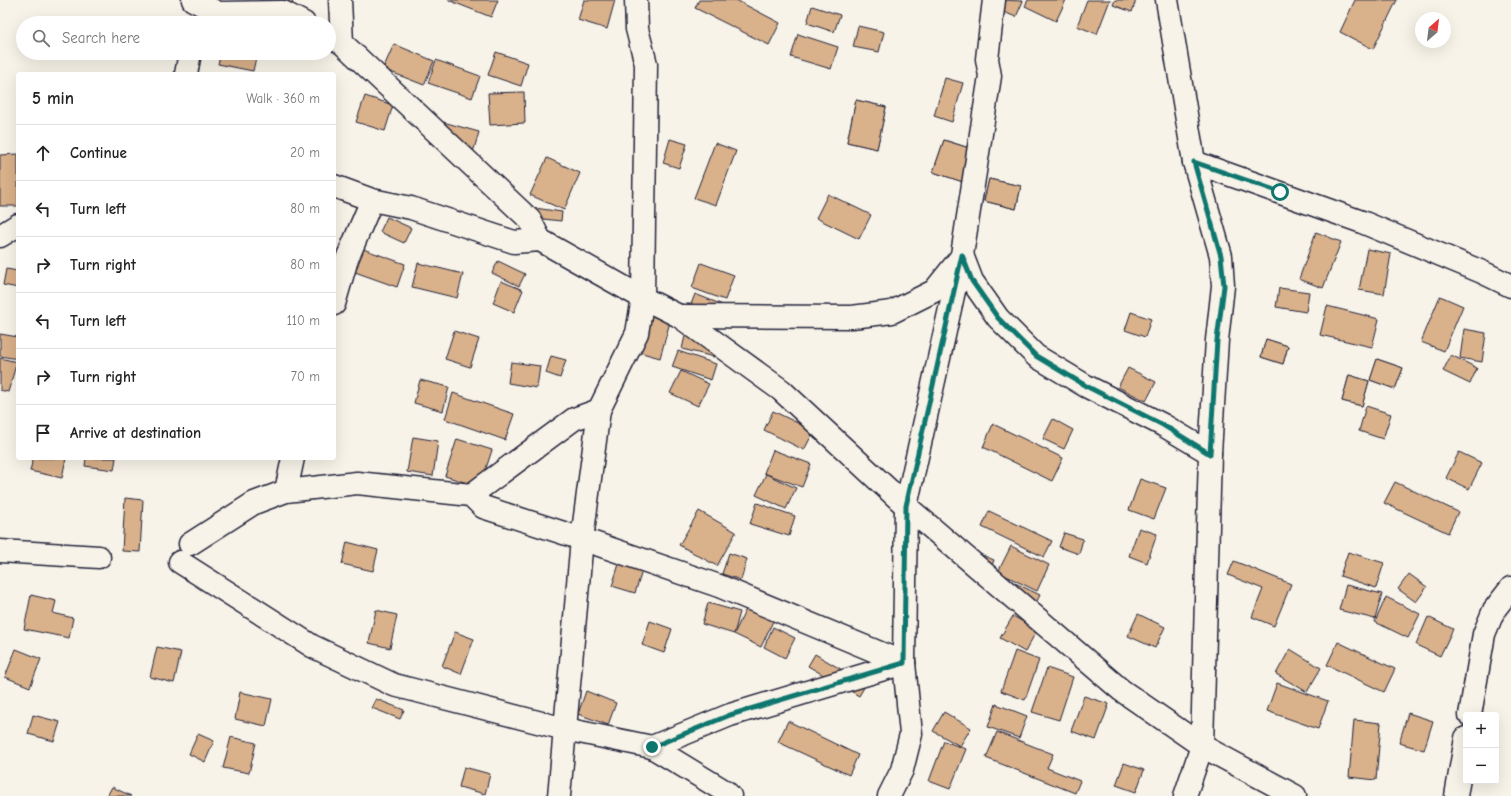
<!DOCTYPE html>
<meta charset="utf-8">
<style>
:root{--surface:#fff;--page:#f2f2f2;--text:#222;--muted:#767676;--line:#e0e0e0}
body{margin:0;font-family:"Comic Neue",sans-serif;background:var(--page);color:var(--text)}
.controls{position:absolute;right:12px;bottom:12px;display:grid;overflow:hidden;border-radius:4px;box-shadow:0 4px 16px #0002}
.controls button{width:36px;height:36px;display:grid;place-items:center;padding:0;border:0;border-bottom:1px solid var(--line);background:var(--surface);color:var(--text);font:20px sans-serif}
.compass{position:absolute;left:1415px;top:12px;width:36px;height:36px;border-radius:50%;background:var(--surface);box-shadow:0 4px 16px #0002;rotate:28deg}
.stop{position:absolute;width:12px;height:12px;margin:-9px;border:3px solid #0f766e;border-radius:50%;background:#fff}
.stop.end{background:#0f766e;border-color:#fff;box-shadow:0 1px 4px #0008}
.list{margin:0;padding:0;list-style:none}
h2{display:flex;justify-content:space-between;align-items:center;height:52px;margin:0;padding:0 16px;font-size:17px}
h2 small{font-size:13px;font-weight:400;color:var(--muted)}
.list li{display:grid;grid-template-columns:26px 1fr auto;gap:12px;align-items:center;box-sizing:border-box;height:56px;padding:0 16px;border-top:1px solid var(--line)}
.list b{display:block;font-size:15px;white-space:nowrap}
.list em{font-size:13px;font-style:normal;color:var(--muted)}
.icon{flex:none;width:22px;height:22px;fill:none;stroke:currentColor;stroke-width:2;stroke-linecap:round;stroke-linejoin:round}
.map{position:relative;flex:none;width:1511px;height:796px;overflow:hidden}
.search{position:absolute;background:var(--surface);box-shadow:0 4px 16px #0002;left:16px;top:16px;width:320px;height:44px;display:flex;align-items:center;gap:10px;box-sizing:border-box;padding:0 14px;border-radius:22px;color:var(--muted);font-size:15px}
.panel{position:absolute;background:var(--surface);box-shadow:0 4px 16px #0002;left:16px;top:72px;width:320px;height:388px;border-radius:4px}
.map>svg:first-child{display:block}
.building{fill:#d9b18a;stroke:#22223b}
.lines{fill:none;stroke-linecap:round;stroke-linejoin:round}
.minor-casing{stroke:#22223b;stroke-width:25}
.minor{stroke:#f7f3e8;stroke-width:22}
.route{stroke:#0f766e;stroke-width:5}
</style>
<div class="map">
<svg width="1511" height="796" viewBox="0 0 1511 796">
<rect width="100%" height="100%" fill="#f7f3e8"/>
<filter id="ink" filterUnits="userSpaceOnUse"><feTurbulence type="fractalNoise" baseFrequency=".025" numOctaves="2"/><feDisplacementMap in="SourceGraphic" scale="8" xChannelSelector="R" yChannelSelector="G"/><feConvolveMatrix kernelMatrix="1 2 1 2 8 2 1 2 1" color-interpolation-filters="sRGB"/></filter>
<g filter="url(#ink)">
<!-- building -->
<g class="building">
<polygon points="259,0 293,0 290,10 258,2"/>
<polygon points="448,0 498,0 491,17"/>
<polygon points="584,0 615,0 607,29 578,20"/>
<polygon points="699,0 736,0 780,23 769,45 695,8"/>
<polygon points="1000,0 1023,1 1016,17 996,9"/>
<polygon points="1028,0 1066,0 1056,21 1025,6"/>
<polygon points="1087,0 1110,0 1097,34 1077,26"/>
<polygon points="1115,0 1136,0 1132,12 1113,5"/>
<polygon points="1355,0 1397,0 1373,49 1340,32"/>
<polygon points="812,6 840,15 834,32 807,23"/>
<polygon points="858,26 884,32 879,52 853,47"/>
<polygon points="798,34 838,47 831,69 791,57"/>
<polygon points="394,44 434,61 424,85 383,69"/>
<polygon points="496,52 528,63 521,86 488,75"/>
<polygon points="221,53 257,53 253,71 218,64"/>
<polygon points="436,60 480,76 472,98 428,83"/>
<polygon points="945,78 963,83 952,122 934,116"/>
<polygon points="524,92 525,123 490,125 488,93"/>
<polygon points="365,96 393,105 385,131 356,122"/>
<polygon points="856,100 886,107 877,149 847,142"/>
<polygon points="856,100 886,107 877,149 847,142"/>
<polygon points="436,120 479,132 472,156 429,143"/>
<polygon points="670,139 687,144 679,168 663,163"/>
<polygon points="944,140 988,154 978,187 933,172"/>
<polygon points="944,140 988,154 978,187 933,172"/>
<polygon points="715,143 736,151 716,205 694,198"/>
<polygon points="18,154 18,206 0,206 0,155"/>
<polygon points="547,158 580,173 564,210 530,195"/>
<polygon points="989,179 1021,186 1016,209 984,201"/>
<polygon points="989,179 1021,186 1016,209 984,201"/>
<polygon points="828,194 871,215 859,239 816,218"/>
<polygon points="535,208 562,212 561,221 534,218"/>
<polygon points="387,217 411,228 404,243 380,232"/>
<polygon points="1316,232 1341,242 1323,288 1299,279"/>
<polygon points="363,249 405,264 397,287 355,272"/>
<polygon points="1367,249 1391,254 1384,294 1359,290"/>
<polygon points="498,261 525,274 519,286 492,273"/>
<polygon points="418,263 463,274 457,298 412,287"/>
<polygon points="701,263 734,275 725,300 692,288"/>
<polygon points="6,269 18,271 18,288 3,285"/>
<polygon points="501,281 523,290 514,312 493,303"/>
<polygon points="1279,288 1309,292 1306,312 1276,307"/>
<polygon points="695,294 723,305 716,326 687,315"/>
<polygon points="1440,296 1463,306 1444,351 1421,342"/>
<polygon points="649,304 673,311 660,358 635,351"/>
<polygon points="1327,306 1379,319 1372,347 1320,335"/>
<polygon points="1131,312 1151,319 1145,337 1125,330"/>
<polygon points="688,323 720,331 714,357 682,349"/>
<polygon points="1464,329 1486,333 1482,362 1460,358"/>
<polygon points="454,331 479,339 470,367 445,359"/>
<polygon points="0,334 18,337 18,359 0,356"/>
<polygon points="1266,339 1288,346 1283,364 1261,357"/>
<polygon points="1266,339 1288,346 1283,364 1261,357"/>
<polygon points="678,351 716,364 711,380 672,367"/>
<polygon points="1451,355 1477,368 1470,384 1443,371"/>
<polygon points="551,356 566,360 560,378 546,373"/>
<polygon points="0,358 17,362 8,392 0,390"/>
<polygon points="1377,359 1403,368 1395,389 1370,380"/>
<polygon points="1377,359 1403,368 1395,389 1370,380"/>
<polygon points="511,362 540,366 537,388 508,383"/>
<polygon points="1128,368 1156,382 1146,401 1118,387"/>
<polygon points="681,371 709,384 698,406 670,393"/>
<polygon points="1349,375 1369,381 1362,406 1342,401"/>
<polygon points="1349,375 1369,381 1362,406 1342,401"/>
<polygon points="420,380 449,387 443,411 414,403"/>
<polygon points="453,393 514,414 505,440 445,419"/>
<polygon points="1366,406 1391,414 1383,439 1359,431"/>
<polygon points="773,411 814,431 804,450 764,430"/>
<polygon points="1053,419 1073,430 1064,449 1043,439"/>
<polygon points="993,424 1063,458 1052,481 983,447"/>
<polygon points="413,437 438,441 433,476 407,472"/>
<polygon points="457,439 492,450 480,487 445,476"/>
<polygon points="773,450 811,464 802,487 764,473"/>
<polygon points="1459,452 1482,463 1469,489 1446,478"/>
<polygon points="33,458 66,458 62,478 30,471"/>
<polygon points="86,458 116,458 114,470 85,466"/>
<polygon points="766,474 796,488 786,509 756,495"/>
<polygon points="1140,479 1166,488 1154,519 1129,510"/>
<polygon points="1395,482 1458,512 1448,533 1384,503"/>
<polygon points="125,498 143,500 140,552 122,551"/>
<polygon points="757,503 795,516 789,536 750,524"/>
<polygon points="699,511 736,532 717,566 679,545"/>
<polygon points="989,511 1052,541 1044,557 982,527"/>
<polygon points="1139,528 1157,534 1147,563 1129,556"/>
<polygon points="1064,533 1083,539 1079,554 1059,547"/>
<polygon points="347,542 378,550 373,571 342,564"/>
<polygon points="1011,546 1049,565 1037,591 998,572"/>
<polygon points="975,552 994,560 989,573"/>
<polygon points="1348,552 1384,563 1376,588 1340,576"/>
<polygon points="729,553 747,559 741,580 722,574"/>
<polygon points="620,561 643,568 635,593 612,586"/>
<polygon points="1234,561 1291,584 1274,626 1252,617 1263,589 1228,575"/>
<polygon points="1409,574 1427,587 1416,602 1398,589"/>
<polygon points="1011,581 1040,595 1029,617 1000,603"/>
<polygon points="1346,585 1382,594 1375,619 1339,610"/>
<polygon points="31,595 56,601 53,613 73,618 69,638 24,629"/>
<polygon points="1386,597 1420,614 1408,638 1375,622"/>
<polygon points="708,603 740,612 734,634 702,624"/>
<polygon points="747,607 774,619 761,647 734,634"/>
<polygon points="376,610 397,615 390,648 369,643"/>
<polygon points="1138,614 1165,627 1155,648 1128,636"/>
<polygon points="1013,616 1037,630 1025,652 1000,638"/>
<polygon points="1428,617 1453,629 1440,656 1416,645"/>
<polygon points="650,621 672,629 664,653 642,645"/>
<polygon points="773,627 795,638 785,658 764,647"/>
<polygon points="455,632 474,639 461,674 442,666"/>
<polygon points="1338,642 1395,669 1384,692 1327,665"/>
<polygon points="157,647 181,652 174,683 150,677"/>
<polygon points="16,649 41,659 30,687 5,677"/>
<polygon points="1290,649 1321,668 1307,692 1276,674"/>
<polygon points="1015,651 1039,660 1025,700 1001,691"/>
<polygon points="815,654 866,684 859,696 808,666"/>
<polygon points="1047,668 1073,677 1059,720 1032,712"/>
<polygon points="1277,683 1328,701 1318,729 1267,711"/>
<polygon points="586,691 616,703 608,725 578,714"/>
<polygon points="240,692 272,699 266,726 235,719"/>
<polygon points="1084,696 1109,704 1096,740 1071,731"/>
<polygon points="376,699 404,710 400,719 372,708"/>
<polygon points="996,704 1027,716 1019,738 988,727"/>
<polygon points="944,712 971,728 960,746 933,731"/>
<polygon points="1408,713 1433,721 1424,750 1399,743"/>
<polygon points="33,715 60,722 54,741 28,734"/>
<polygon points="1354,720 1381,723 1376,780 1349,777"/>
<polygon points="788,721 858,755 849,775 778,742"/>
<polygon points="997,732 1053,754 1047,768 1080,781 1075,793 986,758"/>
<polygon points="198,734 214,741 205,762 189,754"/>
<polygon points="231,737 256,743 249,773 223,768"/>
<polygon points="944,741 966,749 950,789 929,781"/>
<polygon points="1124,763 1144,770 1136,792 1116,785"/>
<polygon points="464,767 490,774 485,794 459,787"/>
<polygon points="112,787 131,796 107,796"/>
</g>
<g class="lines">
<!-- minor casing -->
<g class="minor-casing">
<g id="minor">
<polyline points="193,0 218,13 283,12 304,23"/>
<polyline points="340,0 342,43"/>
<polyline points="1167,0 1194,162 1221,256 1223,286 1217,340 1210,453 1202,746 1185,796"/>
<polyline points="329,36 342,43 530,220 540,240"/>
<polyline points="186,74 190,53"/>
<polyline points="1194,162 1362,222 1482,272 1511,286"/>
<polyline points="334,186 372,200 411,208 514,242 540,240 643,298 679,316 781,390 906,506 1121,690 1202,746 1295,796"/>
<polyline points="0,236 18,225"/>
<polyline points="962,255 972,281 998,318 1036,356 1086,386 1163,425 1210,453"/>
<polyline points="334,304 347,259 372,200"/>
<polyline points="679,316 852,317 892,312 934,291 958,261"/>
<polyline points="286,491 293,458"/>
<polyline points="471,495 574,419 599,410"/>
<polyline points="190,544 254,503 286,491 357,483 471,495 483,507 582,539 719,586 904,663"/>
<polyline points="0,551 99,557"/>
<polyline points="180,562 312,646 394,685 565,729 652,747 726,792 730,796"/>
<polyline points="1470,715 1484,634 1494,610 1511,588"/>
<polyline points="652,747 730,715 904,663"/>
<polyline points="559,796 582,539 599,410 637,333 643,298 646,64 637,29 636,0"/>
<polyline points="889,796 902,770 911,734 904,663 906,506 962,255 990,76 987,59 994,0"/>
<polyline points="1456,796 1466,738"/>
</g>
</g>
<!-- minor -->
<use href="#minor" class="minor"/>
</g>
</g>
<g class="lines" filter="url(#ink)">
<!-- route -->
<polyline class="route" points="652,747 730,715 904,663 906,506 962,255 972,281 998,318 1036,356 1086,386 1163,425 1210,454 1217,340 1224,286 1221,256 1194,162 1280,192"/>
</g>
</svg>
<div class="controls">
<button>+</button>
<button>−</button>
</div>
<svg class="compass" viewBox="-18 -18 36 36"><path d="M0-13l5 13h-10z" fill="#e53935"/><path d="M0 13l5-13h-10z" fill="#767676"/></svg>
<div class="stop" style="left:1280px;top:192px"></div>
<div class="stop end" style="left:652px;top:747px"></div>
<div class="search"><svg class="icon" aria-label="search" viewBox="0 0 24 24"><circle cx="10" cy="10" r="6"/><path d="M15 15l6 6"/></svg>Search here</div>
<section class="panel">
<h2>5 min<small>Walk · 360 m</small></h2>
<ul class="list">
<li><svg class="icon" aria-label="ahead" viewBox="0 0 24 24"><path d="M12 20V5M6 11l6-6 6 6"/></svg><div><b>Continue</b></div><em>20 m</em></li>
<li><svg class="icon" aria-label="left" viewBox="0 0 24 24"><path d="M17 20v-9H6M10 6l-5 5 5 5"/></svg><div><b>Turn left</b></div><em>80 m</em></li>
<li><svg class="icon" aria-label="right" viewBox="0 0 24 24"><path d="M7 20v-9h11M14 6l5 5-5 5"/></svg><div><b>Turn right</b></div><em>80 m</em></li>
<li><svg class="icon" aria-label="left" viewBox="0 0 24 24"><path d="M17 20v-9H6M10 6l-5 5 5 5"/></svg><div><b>Turn left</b></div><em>110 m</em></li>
<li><svg class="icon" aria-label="right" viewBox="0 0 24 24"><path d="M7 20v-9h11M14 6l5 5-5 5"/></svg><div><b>Turn right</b></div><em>70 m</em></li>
<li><svg class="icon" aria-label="arrive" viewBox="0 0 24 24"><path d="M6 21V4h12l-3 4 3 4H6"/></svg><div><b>Arrive at destination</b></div></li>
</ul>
</section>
</div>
